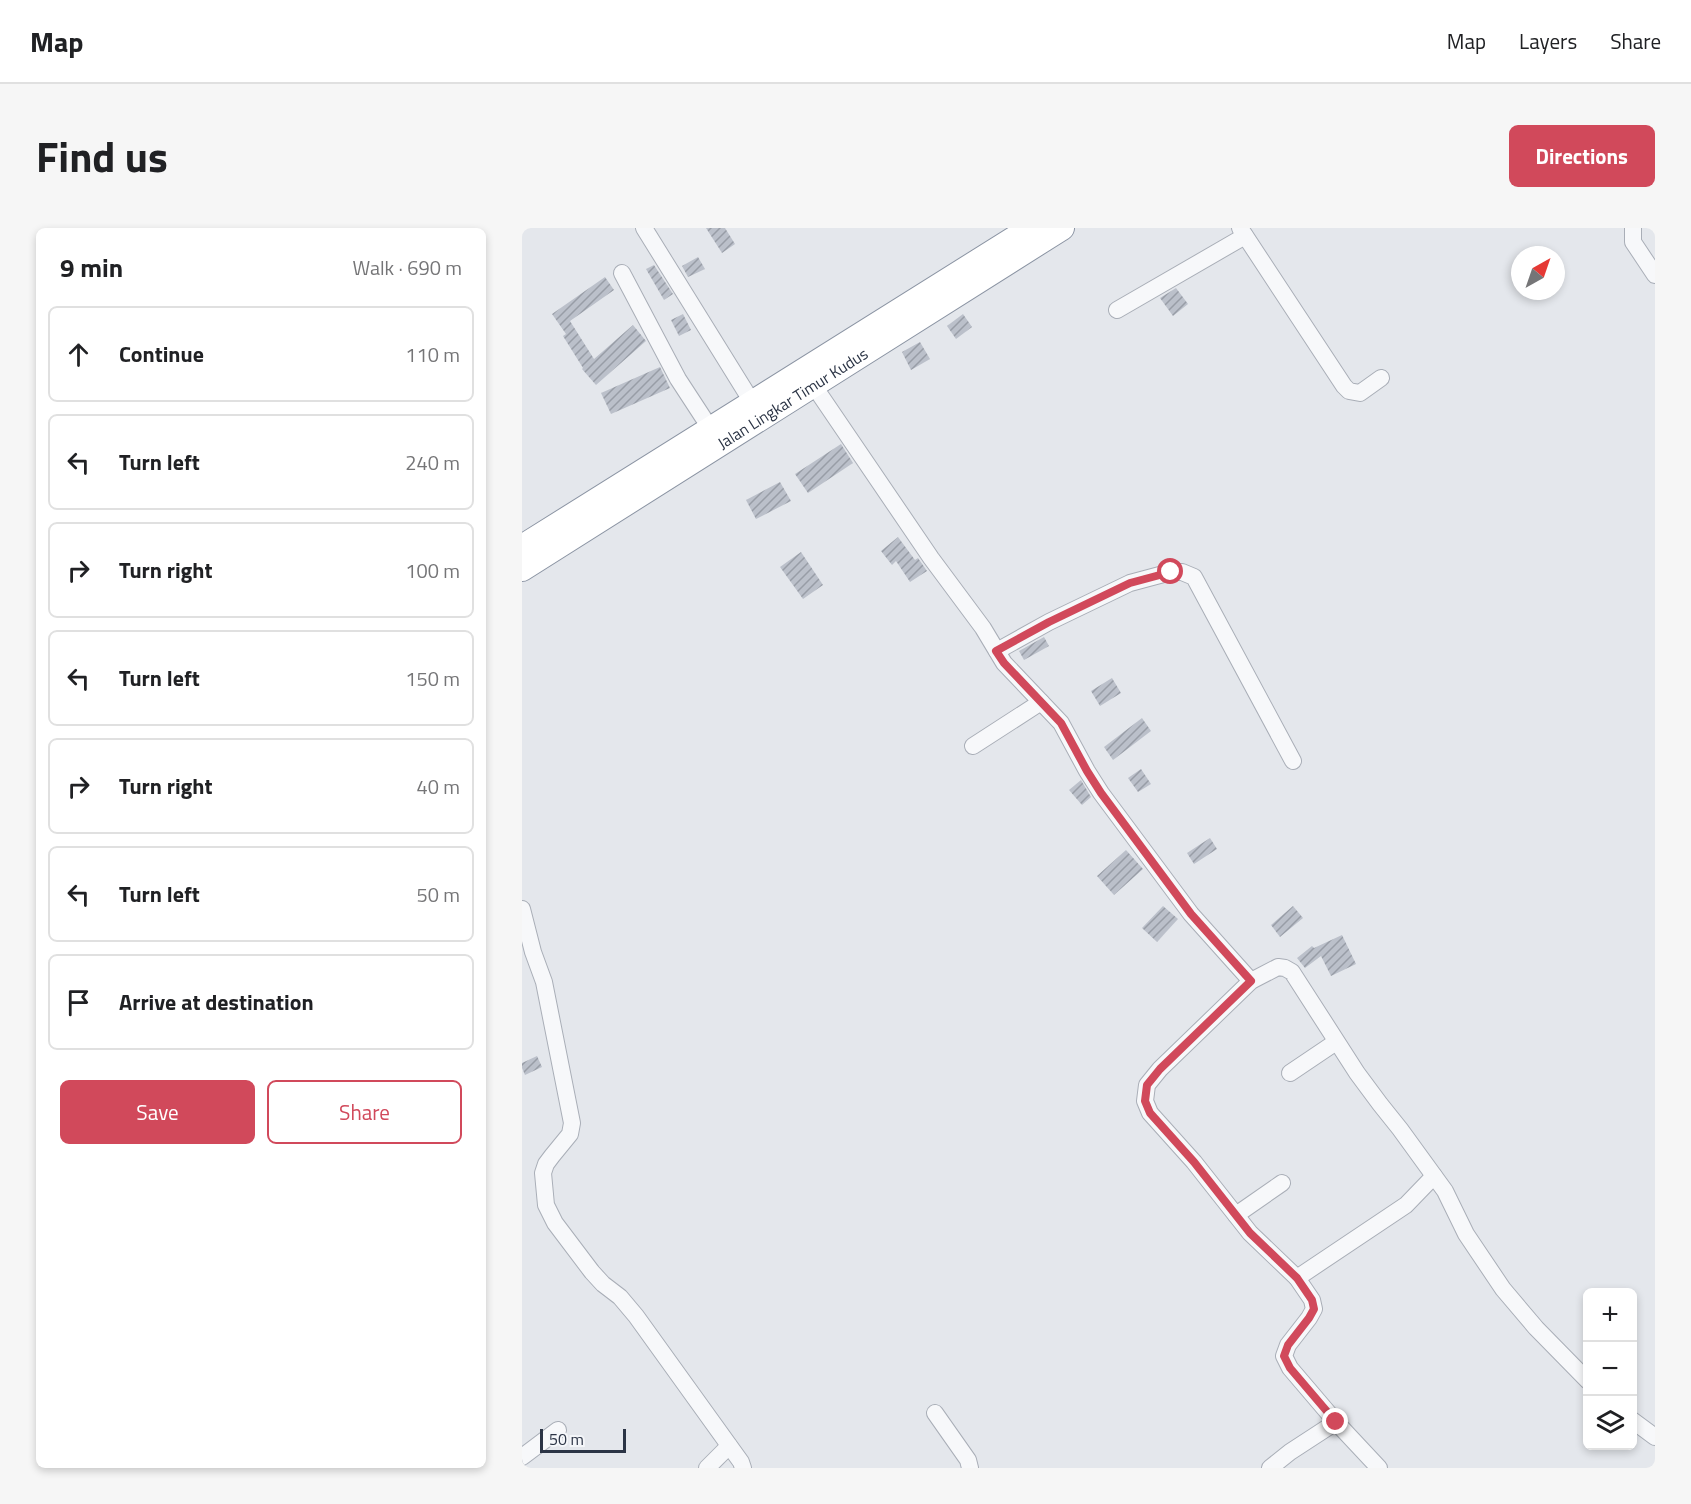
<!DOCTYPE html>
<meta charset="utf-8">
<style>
:root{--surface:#fff;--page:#f6f6f6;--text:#202124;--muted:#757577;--line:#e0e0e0;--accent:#d1495b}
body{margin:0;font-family:"Titillium Web",sans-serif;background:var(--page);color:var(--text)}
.controls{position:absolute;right:18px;bottom:18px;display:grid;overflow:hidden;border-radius:9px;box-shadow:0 3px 9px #0003}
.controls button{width:54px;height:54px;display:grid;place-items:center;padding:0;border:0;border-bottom:2px solid var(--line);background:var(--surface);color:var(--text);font:30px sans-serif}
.compass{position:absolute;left:989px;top:18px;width:54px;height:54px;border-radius:50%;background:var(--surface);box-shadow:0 3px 9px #0003;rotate:40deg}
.scale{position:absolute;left:18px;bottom:15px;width:86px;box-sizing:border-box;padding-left:6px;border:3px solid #2b3445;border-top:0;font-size:16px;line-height:21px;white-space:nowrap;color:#2b3445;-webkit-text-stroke:4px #f4f6f9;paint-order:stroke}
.stop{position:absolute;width:18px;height:18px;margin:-14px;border:4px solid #d1495b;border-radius:50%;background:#fff}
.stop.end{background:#d1495b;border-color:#fff;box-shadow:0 2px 6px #0008}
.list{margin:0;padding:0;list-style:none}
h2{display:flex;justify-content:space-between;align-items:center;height:78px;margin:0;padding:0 24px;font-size:26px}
h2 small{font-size:20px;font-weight:400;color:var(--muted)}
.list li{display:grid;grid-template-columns:39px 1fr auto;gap:18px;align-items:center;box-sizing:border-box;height:96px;margin:0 12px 12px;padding:0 12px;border:2px solid var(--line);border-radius:9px}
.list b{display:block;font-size:22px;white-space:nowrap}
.list em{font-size:20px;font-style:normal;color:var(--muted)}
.actions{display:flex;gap:12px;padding:18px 24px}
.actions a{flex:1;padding:14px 0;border:2px solid var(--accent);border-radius:9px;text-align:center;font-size:21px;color:var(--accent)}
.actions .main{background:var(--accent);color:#fff}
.icon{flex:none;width:33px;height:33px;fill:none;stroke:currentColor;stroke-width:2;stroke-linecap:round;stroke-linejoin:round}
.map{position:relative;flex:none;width:1133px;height:1240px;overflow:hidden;border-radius:9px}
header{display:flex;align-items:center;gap:36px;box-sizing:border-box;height:84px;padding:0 30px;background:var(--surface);border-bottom:2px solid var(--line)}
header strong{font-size:28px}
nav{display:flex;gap:33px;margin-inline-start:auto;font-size:21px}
.intro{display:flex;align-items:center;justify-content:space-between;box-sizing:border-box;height:144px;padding:0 36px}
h1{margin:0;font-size:42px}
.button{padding:15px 27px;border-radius:9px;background:var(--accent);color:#fff;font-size:21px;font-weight:700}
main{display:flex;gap:36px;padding:0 36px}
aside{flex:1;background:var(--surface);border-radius:9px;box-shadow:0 3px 9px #0003}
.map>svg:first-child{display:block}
.building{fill:url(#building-hatch)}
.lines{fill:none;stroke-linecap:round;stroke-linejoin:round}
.minor-casing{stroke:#a9aeb7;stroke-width:18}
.highway-casing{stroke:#8b94a3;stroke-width:26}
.minor{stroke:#f7f8fa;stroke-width:16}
.highway{stroke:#fff;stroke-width:24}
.route{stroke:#d1495b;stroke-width:8}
.labels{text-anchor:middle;stroke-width:6;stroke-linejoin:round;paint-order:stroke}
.street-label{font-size:16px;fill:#2b3445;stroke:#f4f6f9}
</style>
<header>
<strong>Map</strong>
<nav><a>Map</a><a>Layers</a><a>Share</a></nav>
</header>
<div class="intro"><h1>Find us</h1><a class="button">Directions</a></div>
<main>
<aside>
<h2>9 min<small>Walk · 690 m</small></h2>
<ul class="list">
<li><svg class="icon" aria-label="ahead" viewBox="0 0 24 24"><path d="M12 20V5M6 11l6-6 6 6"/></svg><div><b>Continue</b></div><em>110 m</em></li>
<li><svg class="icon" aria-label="left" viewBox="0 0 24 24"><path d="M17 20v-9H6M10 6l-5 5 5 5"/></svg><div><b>Turn left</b></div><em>240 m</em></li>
<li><svg class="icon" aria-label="right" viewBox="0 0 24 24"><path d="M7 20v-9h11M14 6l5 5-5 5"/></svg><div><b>Turn right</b></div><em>100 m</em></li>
<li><svg class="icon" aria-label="left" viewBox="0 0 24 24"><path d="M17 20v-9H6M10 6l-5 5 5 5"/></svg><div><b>Turn left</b></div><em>150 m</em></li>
<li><svg class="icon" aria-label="right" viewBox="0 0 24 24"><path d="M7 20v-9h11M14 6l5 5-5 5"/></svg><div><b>Turn right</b></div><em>40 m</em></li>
<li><svg class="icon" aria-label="left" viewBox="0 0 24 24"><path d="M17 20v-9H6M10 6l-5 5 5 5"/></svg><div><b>Turn left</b></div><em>50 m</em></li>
<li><svg class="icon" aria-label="arrive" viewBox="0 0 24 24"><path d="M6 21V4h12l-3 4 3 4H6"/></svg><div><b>Arrive at destination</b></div></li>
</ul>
<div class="actions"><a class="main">Save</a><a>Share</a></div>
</aside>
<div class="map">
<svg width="1133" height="1240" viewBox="0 0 1133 1240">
<defs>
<pattern id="building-hatch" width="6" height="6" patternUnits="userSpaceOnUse" patternTransform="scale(1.5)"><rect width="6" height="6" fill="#bbc0ca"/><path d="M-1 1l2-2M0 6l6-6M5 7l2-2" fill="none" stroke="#989da6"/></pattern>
</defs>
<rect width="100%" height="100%" fill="#e4e7ec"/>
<!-- building -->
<g class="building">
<polygon points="184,0 203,0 213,16 200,25"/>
<polygon points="176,29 183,41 166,49 160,38"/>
<polygon points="132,37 151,66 142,72 124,41"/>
<polygon points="83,49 92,62 48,93 72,131 111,97 124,113 74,157 60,141 61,140 41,108 44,106 30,86"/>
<polygon points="654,60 666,76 651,88 638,70"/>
<polygon points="161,86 169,102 157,108 149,92"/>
<polygon points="441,86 450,99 434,111 425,98"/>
<polygon points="398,114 408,131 389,142 380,124"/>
<polygon points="138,139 148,160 89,186 79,165"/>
<polygon points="319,216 331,235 286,265 273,246"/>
<polygon points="258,254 269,273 234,291 224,272"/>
<polygon points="376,309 393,332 396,330 405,343 388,354 374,333 370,337 359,323"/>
<polygon points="279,324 301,357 281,371 258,339"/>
<polygon points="522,409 527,418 502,432 497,423"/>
<polygon points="590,450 599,465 578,478 569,463"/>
<polygon points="620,490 629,503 591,532 582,519"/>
<polygon points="619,541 629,556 616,564 606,550"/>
<polygon points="559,552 569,569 560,577 547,562"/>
<polygon points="688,610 695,621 672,636 665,625"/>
<polygon points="604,622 621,641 592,667 575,648"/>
<polygon points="641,678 656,691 635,714 620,700"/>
<polygon points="771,678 781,690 758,709 749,697"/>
<polygon points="820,707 834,736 809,748 799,728 783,740 775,730 790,718 792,720"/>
<polygon points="15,828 20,839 3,847 0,840 0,835"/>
</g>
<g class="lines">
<!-- minor casing -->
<g class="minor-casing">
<g id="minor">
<polyline points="122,0 230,174"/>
<polyline points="718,0 822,158 827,163 838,165 859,150"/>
<polyline points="1111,0 1111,14 1133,47"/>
<polyline points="100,45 156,151 188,200"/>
<polyline points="595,82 723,8"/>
<polyline points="292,158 409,330 461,400 482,435 539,495 565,543 579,565 669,686 729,753"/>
<polyline points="475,423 527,394 608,355 649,344 660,344 672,349 771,533"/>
<polyline points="451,518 519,474"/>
<polyline points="0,681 11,724 22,754 50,895 48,906 30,928 24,936 21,945 24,977 33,995 70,1044 81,1056 98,1069 114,1088 219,1234 221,1240"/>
<polyline points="768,845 814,814"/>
<polyline points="714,987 760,955"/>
<polyline points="775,1050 884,977 912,948"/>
<polyline points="413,1185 446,1232 448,1240"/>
<polyline points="1110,1192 1133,1209"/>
<polyline points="0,1229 36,1202"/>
<polyline points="185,1240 207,1218"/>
<polyline points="748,1240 768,1224 814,1194"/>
<polyline points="857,1240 814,1194 768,1140 762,1128 766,1117 787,1090 792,1081 790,1072 775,1050 728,1005 672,934 628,885 623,873 625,857 638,841 729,753 756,739 763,740 770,744 835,845 858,876 878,901 923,963 944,1006 981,1061 1014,1100 1066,1153"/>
</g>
</g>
<!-- highway casing -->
<g class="highway-casing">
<g id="highway">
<polyline points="0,319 509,0"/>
<path id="s1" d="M0 341 540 0"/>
</g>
</g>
<!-- minor -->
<use href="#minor" class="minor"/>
<!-- highway -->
<use href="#highway" class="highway"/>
</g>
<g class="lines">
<!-- route -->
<polyline class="route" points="649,344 608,355 527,394 474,423 482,435 539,495 565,543 579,565 669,686 729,753 638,841 625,857 623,873 628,885 672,934 728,1005 775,1050 790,1072 792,1081 787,1090 766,1117 762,1128 768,1140 814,1194"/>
</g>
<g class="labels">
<!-- street labels -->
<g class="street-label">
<text dy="6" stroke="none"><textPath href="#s1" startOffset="320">Jalan Lingkar Timur Kudus</textPath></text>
</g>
</g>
</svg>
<div class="controls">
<button>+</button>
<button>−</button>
<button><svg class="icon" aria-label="layers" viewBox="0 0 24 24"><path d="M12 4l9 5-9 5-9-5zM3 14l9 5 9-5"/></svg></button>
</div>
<svg class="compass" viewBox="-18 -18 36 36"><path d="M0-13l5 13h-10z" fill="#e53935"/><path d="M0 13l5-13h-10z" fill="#757577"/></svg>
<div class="scale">50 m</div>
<div class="stop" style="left:649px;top:344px"></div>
<div class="stop end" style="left:814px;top:1194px"></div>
</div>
</main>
